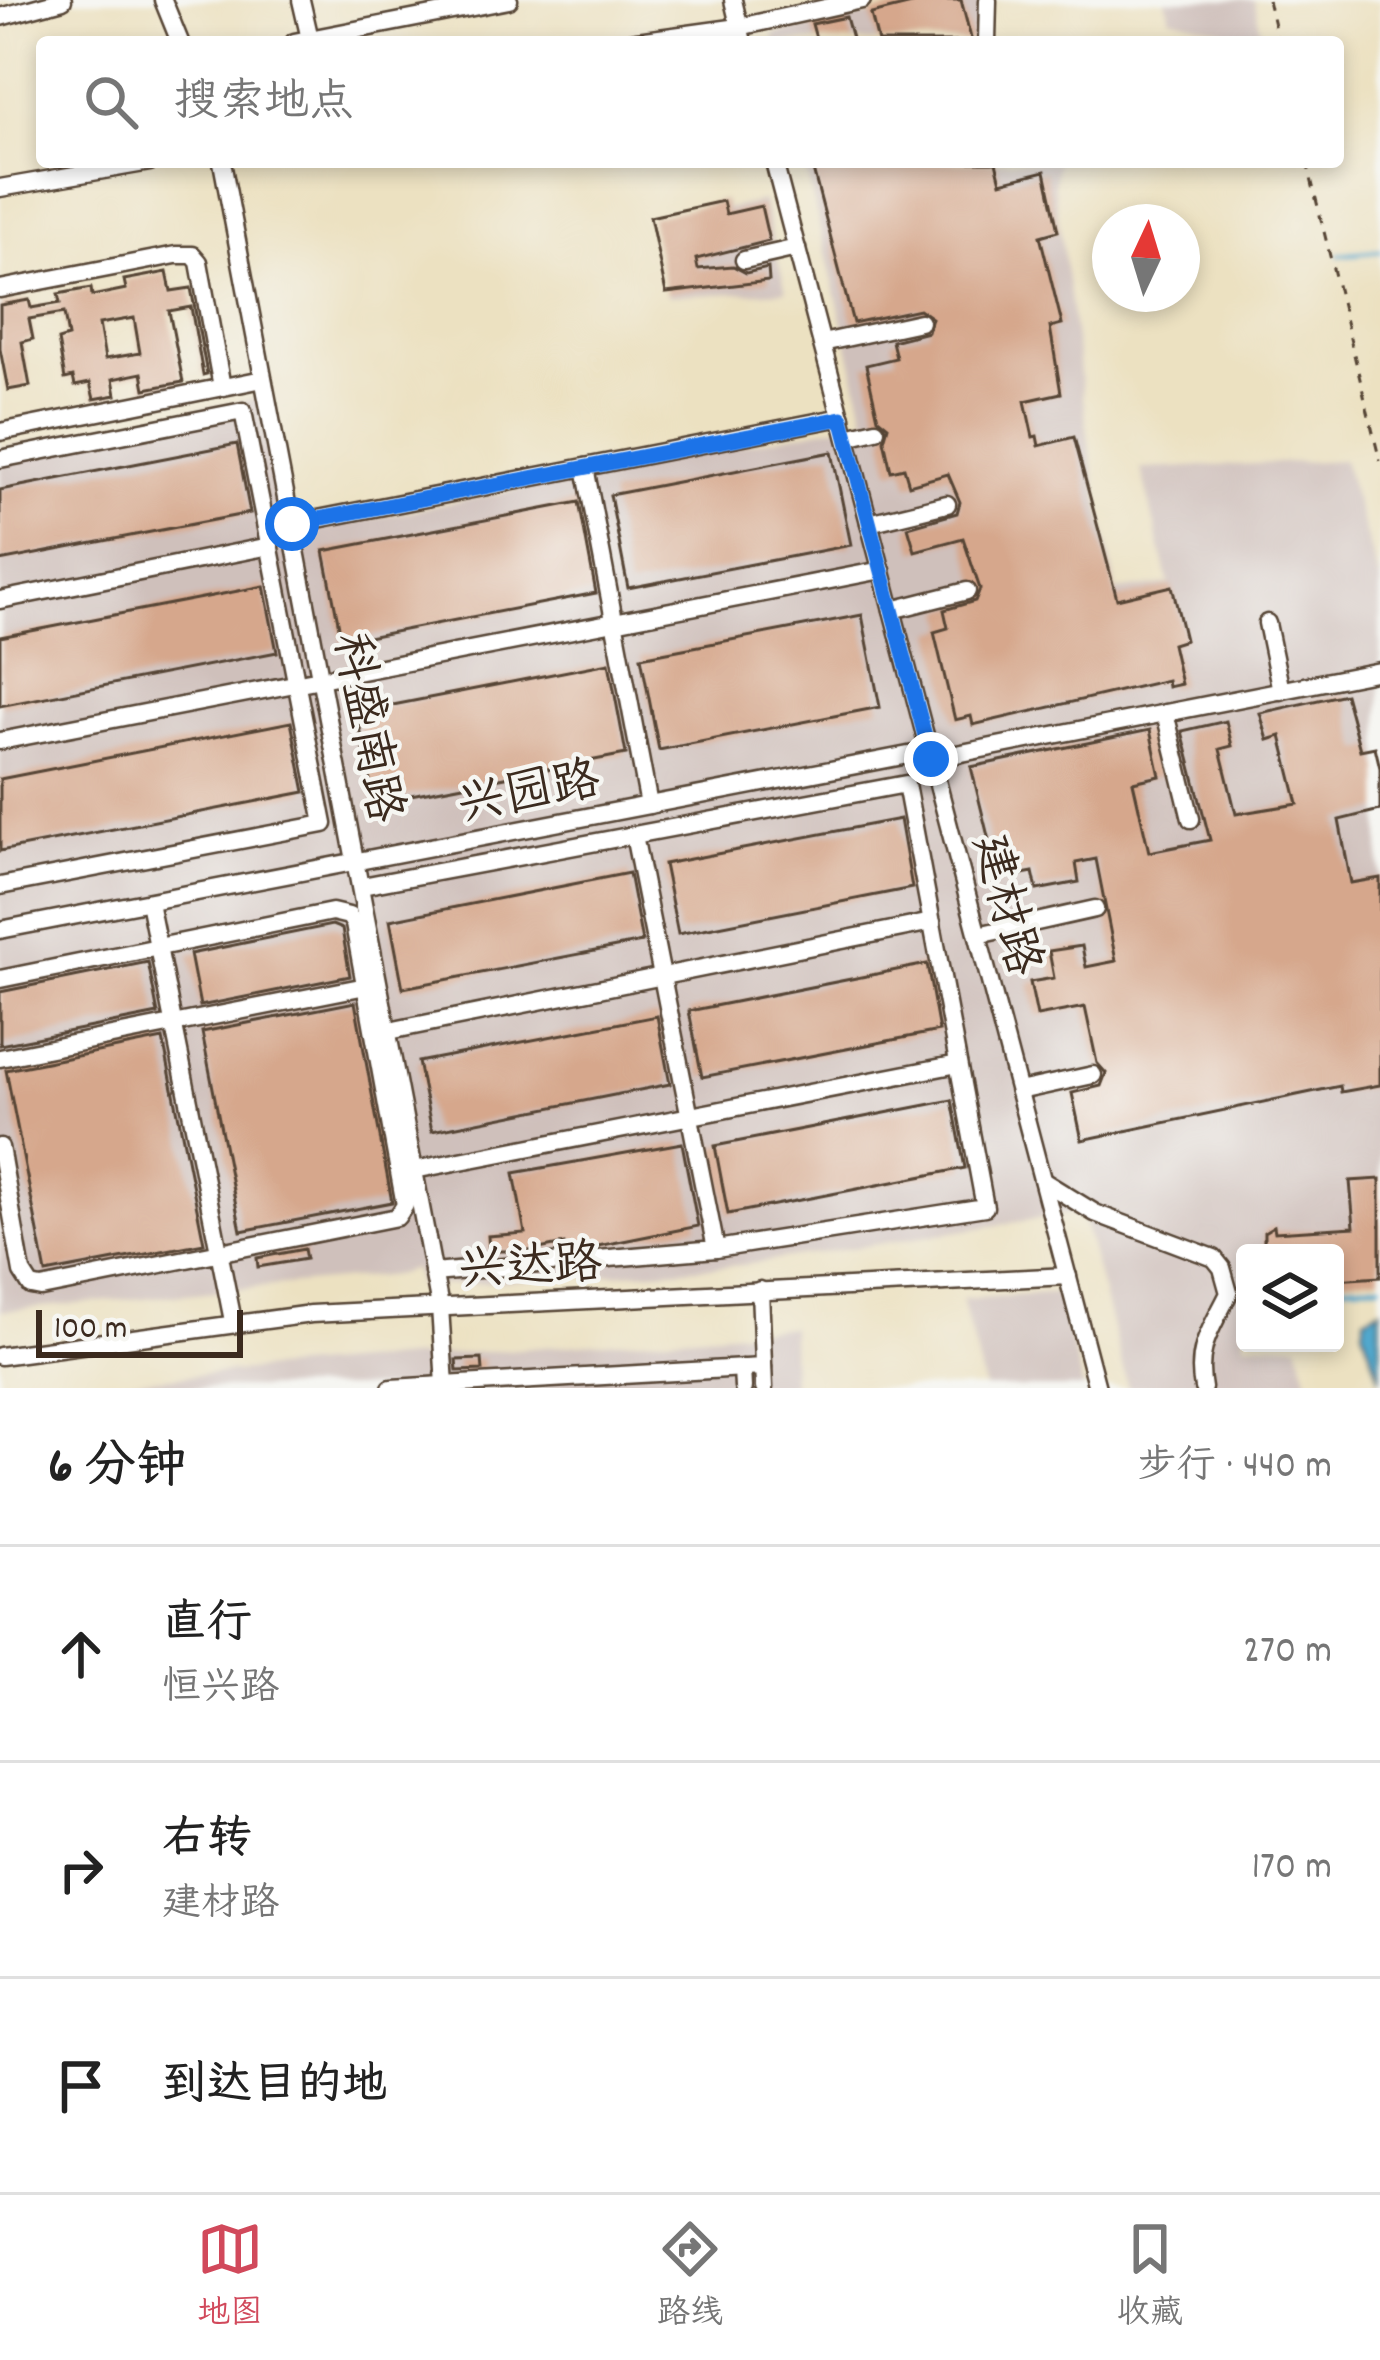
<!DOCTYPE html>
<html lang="zh">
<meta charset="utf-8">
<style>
:root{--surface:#fff;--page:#f2f2f2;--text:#222;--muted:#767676;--line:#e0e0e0;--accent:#d1495b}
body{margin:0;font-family:Dekko,"LXGW WenKai TC",sans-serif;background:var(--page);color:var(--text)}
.controls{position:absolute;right:36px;bottom:36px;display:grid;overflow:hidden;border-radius:12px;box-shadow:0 6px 18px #0003}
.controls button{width:108px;height:108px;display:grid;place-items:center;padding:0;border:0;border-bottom:3px solid var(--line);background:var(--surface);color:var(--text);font:60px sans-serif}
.compass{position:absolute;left:1092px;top:204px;width:108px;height:108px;border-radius:50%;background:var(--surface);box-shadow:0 6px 18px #0003;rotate:4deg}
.scale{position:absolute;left:36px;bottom:30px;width:207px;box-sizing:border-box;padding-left:12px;border:6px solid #3b2a1e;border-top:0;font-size:33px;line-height:42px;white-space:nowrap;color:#3b2a1e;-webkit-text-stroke:9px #f6f6f2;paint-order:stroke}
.stop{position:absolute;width:36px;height:36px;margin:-27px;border:9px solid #1a73e8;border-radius:50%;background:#fff}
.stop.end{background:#1a73e8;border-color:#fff;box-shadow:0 3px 12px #0008}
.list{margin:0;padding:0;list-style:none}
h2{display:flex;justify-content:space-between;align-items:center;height:156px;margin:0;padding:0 48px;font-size:51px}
h2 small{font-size:39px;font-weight:400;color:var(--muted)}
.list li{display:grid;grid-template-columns:78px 1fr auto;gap:36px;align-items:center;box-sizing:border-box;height:216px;padding:0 48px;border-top:3px solid var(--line)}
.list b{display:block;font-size:45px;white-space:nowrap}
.list p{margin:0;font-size:39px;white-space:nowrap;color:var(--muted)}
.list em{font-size:39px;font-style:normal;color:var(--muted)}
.icon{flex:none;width:66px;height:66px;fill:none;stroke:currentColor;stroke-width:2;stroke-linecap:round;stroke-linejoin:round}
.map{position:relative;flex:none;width:1380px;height:1388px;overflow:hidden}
.search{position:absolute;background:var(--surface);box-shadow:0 6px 18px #0003;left:36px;right:36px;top:36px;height:132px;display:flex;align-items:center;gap:30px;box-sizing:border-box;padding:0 42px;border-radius:12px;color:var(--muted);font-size:45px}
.sheet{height:804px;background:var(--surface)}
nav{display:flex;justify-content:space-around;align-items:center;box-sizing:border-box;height:168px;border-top:3px solid var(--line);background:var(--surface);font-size:33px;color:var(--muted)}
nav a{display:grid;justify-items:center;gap:6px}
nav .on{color:var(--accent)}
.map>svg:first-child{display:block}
.industrial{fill:#cfc0bb}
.water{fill:#51a8cd;stroke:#466976;stroke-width:3}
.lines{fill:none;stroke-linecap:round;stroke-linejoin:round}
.stream{stroke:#51a8cd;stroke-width:4.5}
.building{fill:#d6a78c;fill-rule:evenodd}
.minor-casing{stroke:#564536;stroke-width:21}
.path{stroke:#564536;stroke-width:3;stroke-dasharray:9 9;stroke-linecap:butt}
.minor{stroke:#fff;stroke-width:16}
.route{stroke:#1a73e8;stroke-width:15}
.labels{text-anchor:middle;stroke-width:9;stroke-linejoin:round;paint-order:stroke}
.street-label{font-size:48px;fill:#3b2a1e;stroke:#f6f6f2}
</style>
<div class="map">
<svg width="1380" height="1388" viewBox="0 0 1380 1388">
<rect width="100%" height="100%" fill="#f6f6f2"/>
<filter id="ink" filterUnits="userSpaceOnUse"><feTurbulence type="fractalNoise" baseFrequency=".00833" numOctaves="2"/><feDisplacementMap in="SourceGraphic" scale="24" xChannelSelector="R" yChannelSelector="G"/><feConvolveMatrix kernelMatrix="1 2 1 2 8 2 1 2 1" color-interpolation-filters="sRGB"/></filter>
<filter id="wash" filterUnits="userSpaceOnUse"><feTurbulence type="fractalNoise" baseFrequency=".004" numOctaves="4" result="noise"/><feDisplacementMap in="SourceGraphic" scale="48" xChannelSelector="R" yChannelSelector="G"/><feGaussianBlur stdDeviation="2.7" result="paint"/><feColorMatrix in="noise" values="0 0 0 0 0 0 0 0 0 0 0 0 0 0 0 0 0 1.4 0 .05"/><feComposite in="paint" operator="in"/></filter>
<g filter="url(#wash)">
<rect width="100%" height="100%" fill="#ece1c1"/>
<!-- industrial -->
<g class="industrial">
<polygon points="946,0 980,0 983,42 775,42 773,34"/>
<polygon points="1166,0 1254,0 1263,40 1170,17"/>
<polygon points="804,162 1057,162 1054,185 1091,456 1117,591 1169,584 1141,469 1343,460 1380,582 1380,1277 1335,1278 1335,1253 1245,1253 1245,1343 1298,1343 1310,1388 1128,1388 1081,1212 744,1265 418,1287 413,1269 395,1275 0,1311 0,448 258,398 287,535 866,420"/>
<polygon points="724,200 726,209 763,201 786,291 667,296 650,217"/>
<polygon points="1058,1293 1083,1388 984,1388 962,1299"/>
<polygon points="791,1327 792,1388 71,1388 134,1380"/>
</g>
<!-- water -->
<polygon class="water" points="1380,1309 1380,1379 1363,1329 1365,1317"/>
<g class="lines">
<!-- stream -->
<g class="stream">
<polyline points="1340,255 1380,251"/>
<polyline points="1335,1285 1380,1284"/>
</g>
</g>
<g id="blocks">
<!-- building -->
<g class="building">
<polygon points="928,0 961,0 972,42 878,42 871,14"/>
<polygon points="846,17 853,42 817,42 812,24"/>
<polygon points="811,162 996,162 1001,182 1045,171 1058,231 1040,236 1062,324 1050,327 1061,393 1025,401 1033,437 1037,436 1039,446 1074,437 1117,599 1172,586 1185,640 1172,644 1181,684 1168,687 1167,680 973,725 971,716 955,720 934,632 948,628 944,610 975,601 980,589 963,538 915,551 908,527 957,513 960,502 948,474 909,485 904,468 891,471 884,440 888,426 878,418 866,365 896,358 892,341 928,332 932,318 919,309 853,323"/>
<polygon points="723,201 726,214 761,206 769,241 696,259 698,269 733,266 746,273 768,268 769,281 666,293 650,217"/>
<path d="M167 272 171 291 191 288 207 374 203 375 191 307 169 311 183 382 145 389 142 373 113 379 116 395 94 399 90 383 75 386 73 377 65 379 58 340 68 337 64 313 29 319 33 339 22 342 30 386 8 390 0 349V305L29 300 31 308 60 303 58 294 91 288 92 296 126 289 124 280ZM134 318 140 353 105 359 99 324Z"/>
<polygon points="237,444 250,513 0,561 0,490"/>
<polygon points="832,452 851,545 628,588 610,495"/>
<polygon points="579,502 596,593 342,642 324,551"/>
<polygon points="264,586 277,652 0,706 0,637"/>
<polygon points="862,615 880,707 659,750 641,657"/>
<polygon points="609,663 626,754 374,802 357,712"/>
<polygon points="1345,694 1360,750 1375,747 1380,768 1380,810 1339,820 1351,883 1380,878 1380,1085 1341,1092 1340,1086 1082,1140 1072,1093 1101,1086 1106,1073 1097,1063 1085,1007 1037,1016 1030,982 1054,978 1049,951 1082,946 1086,967 1116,961 1096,859 1076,863 1079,882 1037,890 1033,872 1017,875 1016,870 997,873 971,767 1150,730 1160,776 1133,782 1149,852 1210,840 1182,731 1226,721 1232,746 1220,749 1236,814 1298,804 1281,736 1268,740 1260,713"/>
<polygon points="291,722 305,792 0,851 0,779"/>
<polygon points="900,819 912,888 678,934 664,864"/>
<polygon points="629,873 642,942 403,988 390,920"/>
<polygon points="332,925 342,929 350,976 200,1006 190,954"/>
<polygon points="148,962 158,1014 0,1045 0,992"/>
<polygon points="927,964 939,1031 702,1077 689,1011"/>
<polygon points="355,1002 392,1202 241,1231 202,1032"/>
<polygon points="657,1016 670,1084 432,1131 418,1062"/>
<polygon points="163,1039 204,1243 46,1273 6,1070"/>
<polygon points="952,1100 965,1168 728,1214 715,1146"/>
<polygon points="682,1143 698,1226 593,1247 565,1249 564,1244 529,1251 489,1251 488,1236 525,1233 514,1173"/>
<polygon points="1380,1179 1380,1277 1335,1280 1335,1253 1270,1253 1264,1248 1264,1232 1274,1226 1275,1232 1354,1227 1350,1181"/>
<polygon points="304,1249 306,1259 258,1267 257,1258"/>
<polygon points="482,1359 483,1370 457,1371 456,1360"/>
</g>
</g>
</g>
<g filter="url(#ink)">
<use href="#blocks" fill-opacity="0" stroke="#564536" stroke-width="3"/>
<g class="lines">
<!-- minor casing -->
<g class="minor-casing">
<g id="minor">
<polyline points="163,0 180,42"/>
<polyline points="301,0 310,39"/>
<polyline points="733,0 743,42"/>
<polyline points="0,17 63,0"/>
<polyline points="294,42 509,0"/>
<polyline points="630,42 739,27 862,0"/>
<polyline points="987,42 988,0"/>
<polyline points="222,162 440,1307 445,1385"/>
<polyline points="774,162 1097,1388"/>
<polyline points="0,188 150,162"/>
<polyline points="744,260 797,248"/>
<polyline points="0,289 176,255 193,255 199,262 222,387"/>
<polyline points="822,343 920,322"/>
<polyline points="0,432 263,379"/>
<polyline points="847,437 876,430"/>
<polyline points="0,459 243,411 324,824 0,886"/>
<polyline points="585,467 649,805"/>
<polyline points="869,523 947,504"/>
<polyline points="292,524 842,417"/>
<polyline points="0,600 270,546"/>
<polyline points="892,610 967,591"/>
<polyline points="1267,623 1281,691"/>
<polyline points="1165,713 1191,819"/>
<polyline points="0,741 882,570"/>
<polyline points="931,759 1380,671"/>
<polyline points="362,886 906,784 985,1207 716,1249"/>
<polyline points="149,902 233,1321"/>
<polyline points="0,930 929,751"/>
<polyline points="978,935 1095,909"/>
<polyline points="0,979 332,912 349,916 354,924 405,1205 397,1217 41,1288 31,1286 22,1272 0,1147"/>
<polyline points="389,1031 932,922"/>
<polyline points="0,1058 366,986"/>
<polyline points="1019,1091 1093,1075"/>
<polyline points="414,1170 958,1064"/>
<path d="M1043 1181 1095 1213 1214 1258 1222 1268 1229 1293C1212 1328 1195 1348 1203 1388"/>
<polyline points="433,1273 716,1249 634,835"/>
<polyline points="760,1290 764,1388"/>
<polyline points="0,1356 311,1314 1068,1276"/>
<polyline points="742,1368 743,1388"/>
<polyline points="391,1388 763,1367"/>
</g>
</g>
<!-- path -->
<g class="path">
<polyline points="1268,0 1278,42"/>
<polyline points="1307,162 1380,461"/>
</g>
<!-- minor -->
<use href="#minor" class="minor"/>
</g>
</g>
<g class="lines" filter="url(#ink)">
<!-- route -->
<polyline class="route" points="292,524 842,418 931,759"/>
</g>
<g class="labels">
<!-- street labels -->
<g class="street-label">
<text transform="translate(371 727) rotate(79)" y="17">科盛南路</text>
<text transform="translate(528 789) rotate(-11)" y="17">兴园路</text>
<text transform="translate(1010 904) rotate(75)" y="17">建材路</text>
<text transform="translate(530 1263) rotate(-3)" y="17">兴达路</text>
</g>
</g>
</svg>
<div class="controls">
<button><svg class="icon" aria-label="layers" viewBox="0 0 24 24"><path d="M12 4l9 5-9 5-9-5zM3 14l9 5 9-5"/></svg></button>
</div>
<svg class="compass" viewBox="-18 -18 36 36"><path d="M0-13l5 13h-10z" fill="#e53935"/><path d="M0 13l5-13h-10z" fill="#767676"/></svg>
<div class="scale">100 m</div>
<div class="stop" style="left:292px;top:524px"></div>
<div class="stop end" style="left:931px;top:759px"></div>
<div class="search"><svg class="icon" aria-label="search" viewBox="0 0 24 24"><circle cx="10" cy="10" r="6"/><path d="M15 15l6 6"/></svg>搜索地点</div>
</div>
<section class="sheet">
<h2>6 分钟<small>步行 · 440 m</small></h2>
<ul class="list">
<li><svg class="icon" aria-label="ahead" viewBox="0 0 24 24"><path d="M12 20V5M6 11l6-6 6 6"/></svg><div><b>直行</b><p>恒兴路</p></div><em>270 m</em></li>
<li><svg class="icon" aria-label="right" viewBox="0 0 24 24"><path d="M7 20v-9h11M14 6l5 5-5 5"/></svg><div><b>右转</b><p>建材路</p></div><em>170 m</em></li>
<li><svg class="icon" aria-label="arrive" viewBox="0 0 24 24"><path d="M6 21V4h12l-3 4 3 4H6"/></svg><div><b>到达目的地</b></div></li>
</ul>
</section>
<nav>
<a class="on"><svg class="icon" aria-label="map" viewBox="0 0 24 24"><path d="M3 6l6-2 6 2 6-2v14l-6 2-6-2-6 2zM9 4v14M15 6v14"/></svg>地图</a>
<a><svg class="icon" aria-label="directions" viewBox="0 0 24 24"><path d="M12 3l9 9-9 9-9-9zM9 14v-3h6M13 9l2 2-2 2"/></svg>路线</a>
<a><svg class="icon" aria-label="saved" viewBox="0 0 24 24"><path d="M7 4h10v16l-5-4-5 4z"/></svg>收藏</a>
</nav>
